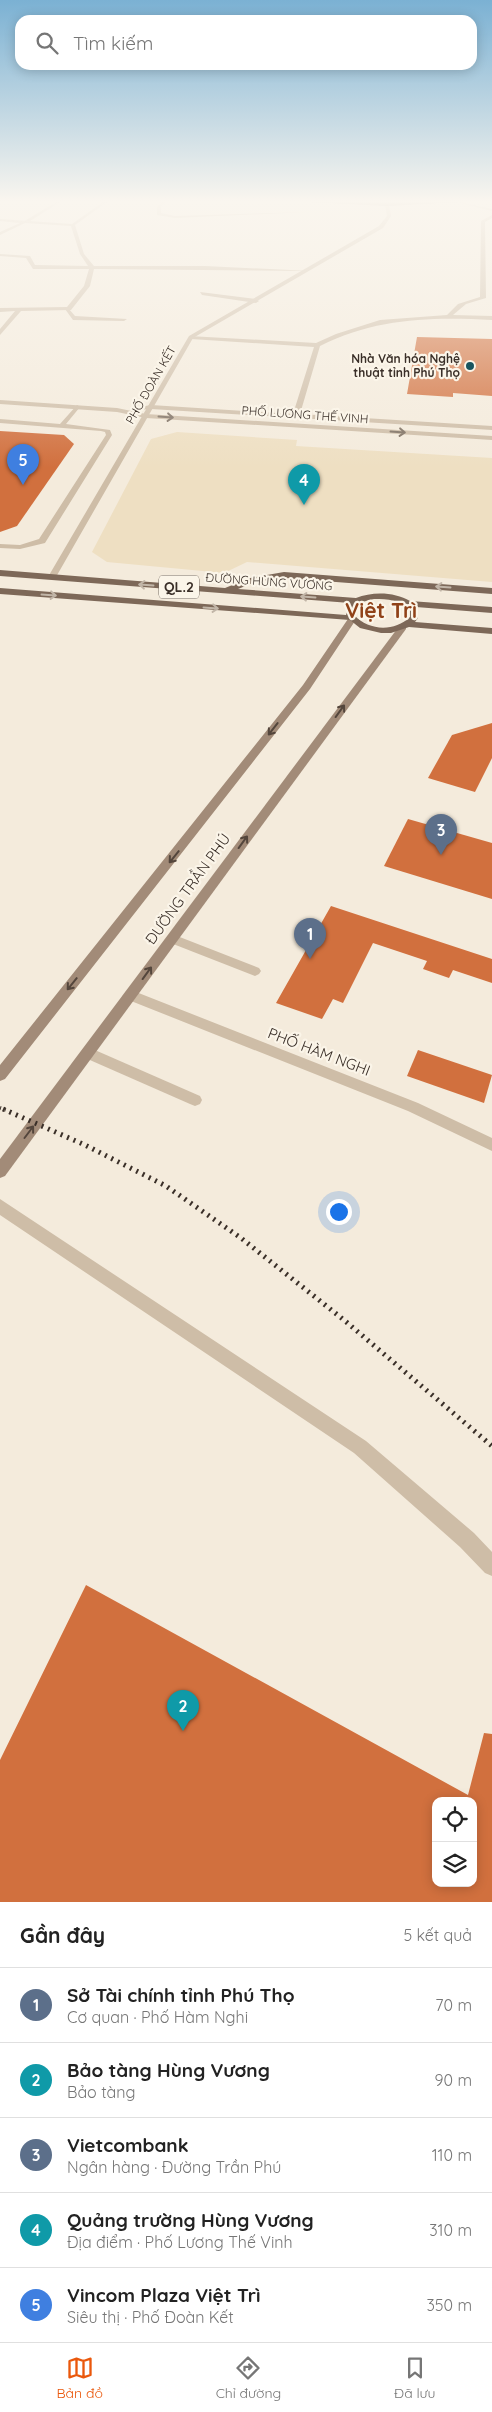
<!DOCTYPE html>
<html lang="vi">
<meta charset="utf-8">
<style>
:root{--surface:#fff;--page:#f2f2f2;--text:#222;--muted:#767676;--line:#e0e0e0;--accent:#ea580c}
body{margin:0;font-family:Quicksand,sans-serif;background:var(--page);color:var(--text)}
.controls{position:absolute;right:15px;bottom:15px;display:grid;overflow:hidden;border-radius:10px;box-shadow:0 2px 12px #0003}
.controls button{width:45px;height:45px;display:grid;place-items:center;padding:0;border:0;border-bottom:1px solid var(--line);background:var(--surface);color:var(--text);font:25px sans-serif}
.you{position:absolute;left:338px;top:1211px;width:18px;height:18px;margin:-12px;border:4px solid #fff;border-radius:50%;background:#1a73e8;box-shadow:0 0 0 8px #1a73e833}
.badge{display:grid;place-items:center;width:32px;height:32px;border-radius:50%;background:var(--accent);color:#fff;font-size:16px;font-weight:700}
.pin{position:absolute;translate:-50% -41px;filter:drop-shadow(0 1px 2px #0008)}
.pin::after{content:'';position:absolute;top:26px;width:18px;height:15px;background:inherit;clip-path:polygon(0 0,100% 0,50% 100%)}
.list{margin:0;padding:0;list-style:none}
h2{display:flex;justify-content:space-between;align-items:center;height:65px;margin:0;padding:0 20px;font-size:21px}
h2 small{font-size:16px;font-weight:400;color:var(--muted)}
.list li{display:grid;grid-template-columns:32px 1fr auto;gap:15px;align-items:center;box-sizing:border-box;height:75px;padding:0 20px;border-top:1px solid var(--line)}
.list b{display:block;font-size:19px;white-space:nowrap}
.list p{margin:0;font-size:16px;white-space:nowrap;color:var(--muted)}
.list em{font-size:16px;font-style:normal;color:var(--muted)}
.icon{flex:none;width:28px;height:28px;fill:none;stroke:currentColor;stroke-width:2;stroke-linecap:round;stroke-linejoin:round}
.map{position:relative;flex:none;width:492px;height:1902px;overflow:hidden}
.search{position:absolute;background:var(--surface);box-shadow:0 2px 12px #0003;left:15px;right:15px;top:15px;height:55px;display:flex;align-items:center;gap:12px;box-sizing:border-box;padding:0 18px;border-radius:15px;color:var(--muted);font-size:19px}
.sheet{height:440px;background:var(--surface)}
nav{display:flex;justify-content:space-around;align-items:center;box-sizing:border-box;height:70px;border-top:1px solid var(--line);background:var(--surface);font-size:14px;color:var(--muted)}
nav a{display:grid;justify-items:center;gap:2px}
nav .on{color:var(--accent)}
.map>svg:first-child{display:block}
.plaza{fill:#eedfc2}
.building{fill:#d1703e;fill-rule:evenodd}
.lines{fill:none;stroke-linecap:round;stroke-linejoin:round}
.service{fill:#cebda7;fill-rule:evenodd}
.minor{fill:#cebda7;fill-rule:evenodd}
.tertiary{fill:#cebda7;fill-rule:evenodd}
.secondary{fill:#a28b78;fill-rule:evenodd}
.primary{fill:#7d6858;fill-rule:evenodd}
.trunk{fill:#6c594b;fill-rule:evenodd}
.rail-far1{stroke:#3a2f28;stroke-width:4;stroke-dasharray:1 4;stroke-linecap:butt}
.rail{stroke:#3a2f28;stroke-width:5;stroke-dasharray:2 5;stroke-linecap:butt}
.oneway{stroke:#7d6f61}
.oneway2{stroke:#c2b6a8}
.oneway3{stroke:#54463c}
.poi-dot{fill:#19545f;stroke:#fbf5e9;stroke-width:2}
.labels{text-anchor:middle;stroke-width:4.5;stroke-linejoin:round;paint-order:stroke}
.far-poi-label{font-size:12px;font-weight:bold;fill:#3a2f28;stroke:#fbf5e9;text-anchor:end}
.far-street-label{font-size:12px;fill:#3a2f28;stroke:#fbf5e9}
.shield{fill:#fbf5e9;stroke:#746a62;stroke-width:1}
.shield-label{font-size:14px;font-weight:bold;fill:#3a2f28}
.street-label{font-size:15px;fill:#3a2f28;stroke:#fbf5e9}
.far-town-label{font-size:21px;font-weight:bold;fill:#904219;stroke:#fbf5e9}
</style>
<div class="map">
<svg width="492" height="1902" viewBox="0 0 492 1902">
<rect width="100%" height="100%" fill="#f4ebdc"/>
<!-- plaza -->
<polygon class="plaza" points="177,432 297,440 296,446 492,458 492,582 247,562 224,573 107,562 92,552 151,439"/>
<!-- building -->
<g class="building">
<polygon points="417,337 492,339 492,396 453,393 453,397 407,394"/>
<polygon points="0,431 64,435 74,444 17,526 0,532"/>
<polygon points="492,723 492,758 475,792 428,778 452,735"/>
<polygon points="408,819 492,843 492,899 384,866"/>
<polygon points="331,906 492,959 492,983 453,970 449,978 423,969 427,961 373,943 343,1003 333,999 322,1019 276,1003"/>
<polygon points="418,1050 492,1075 484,1103 407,1076"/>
<path d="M86 1585 468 1795 484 1733 492 1734V1902H0V1760ZM436 1801H473V1883H436Z"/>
</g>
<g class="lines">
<!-- service -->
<g class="service">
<polygon points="56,202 60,202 27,223 23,222"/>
<polygon points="460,202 492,209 492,211 460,203"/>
<polygon points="200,292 256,299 259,301 256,303 202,295"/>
<polygon points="65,309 69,309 75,316 127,319 124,321 73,320"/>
<polygon points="77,405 80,407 66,424 110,430 112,435 45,543 20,549 0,548 0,544 20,545 39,539 106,435 105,432 101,431 0,423 0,419 60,424"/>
<polygon points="172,934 259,968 261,971 259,974 255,976 168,942 166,939"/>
<polygon points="88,1047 200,1096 202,1100 200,1104 195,1106 190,1104 83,1057 81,1053 83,1049"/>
</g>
<!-- minor -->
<g class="minor">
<polygon points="103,202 107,202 75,225 84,254 94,266 205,266 311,271 94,269 90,286 71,310 21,311 0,335 0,329 15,311 0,312 0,308 67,307 84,286 89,269 33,269 26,258 0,256 0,254 30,256 35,265 88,266 80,254 71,226 25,223 0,235 0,232 20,223 0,221 0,219 72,224"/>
<polygon points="161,202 165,202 161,207 161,213 175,216 308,212 175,218 157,215 157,207"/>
<path d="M492 215V218L485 222 486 298 466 304 453 315 492 316V320C430 317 377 318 320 346L300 414 492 426V430L151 409 137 410 134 408 151 405 293 414 314 347 191 339 189 336 316 343 336 334 380 320 447 315 458 304 480 297 481 221Z"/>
<polygon points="0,400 117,408 146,414 492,436 492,440 146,418 117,412 0,404"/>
<polygon points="131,990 418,1103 492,1138 492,1151 408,1111 126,999 125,995 126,991"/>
<polygon points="0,1199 366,1441 474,1533 492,1552 492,1576 485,1573 460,1547 354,1453 0,1215"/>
</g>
<!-- tertiary -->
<polygon class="tertiary" points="387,204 389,205 391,216 383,228 193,338 56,577 49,579 48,577 189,336 379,226 387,216 385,205"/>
<!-- secondary -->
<g class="secondary">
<polygon points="350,616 357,618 310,689 5,1079 0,1081 0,1065 303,685"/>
<polygon points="403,624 406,625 406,629 5,1176 0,1178 0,1159 400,625"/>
</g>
<!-- primary -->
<path class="primary" d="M0 570 225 588 250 578 284 572 492 588V594L284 578 255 582 238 589 356 598C373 591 395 592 410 601L492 607V613L416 607 418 618 415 622 492 628V634L409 627 391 633H381L360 628 350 620 0 594V588L346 615 350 603 0 576ZM374 599C388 599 400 600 410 610V617C394 632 369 631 354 615 357 603 363 601 374 599Z"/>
<!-- trunk -->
<polygon class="trunk" points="310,202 458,202 387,206"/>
<!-- rail-far1 -->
<polyline class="rail-far1" points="0,1108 6,1110"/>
<!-- rail -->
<polyline class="rail" points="3,1109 85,1145 166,1186 241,1238 344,1320 492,1446"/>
</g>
<!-- one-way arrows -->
<defs><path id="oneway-shaft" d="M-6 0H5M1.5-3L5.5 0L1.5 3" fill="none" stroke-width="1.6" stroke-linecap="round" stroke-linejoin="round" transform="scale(1.25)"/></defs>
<g class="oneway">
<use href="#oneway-shaft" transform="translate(166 417) rotate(4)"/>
<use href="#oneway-shaft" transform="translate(398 432) rotate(4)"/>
</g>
<g class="oneway2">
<use href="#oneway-shaft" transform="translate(146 585) rotate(-176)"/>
<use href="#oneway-shaft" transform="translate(443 587) rotate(-176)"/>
<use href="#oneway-shaft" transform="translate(49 595) rotate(4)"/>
<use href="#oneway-shaft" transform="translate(308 597) rotate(-176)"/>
<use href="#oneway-shaft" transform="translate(211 608) rotate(4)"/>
</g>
<g class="oneway3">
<use href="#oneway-shaft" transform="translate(340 711) rotate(-54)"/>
<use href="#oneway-shaft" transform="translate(273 729) rotate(128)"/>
<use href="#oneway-shaft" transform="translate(243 842) rotate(-54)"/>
<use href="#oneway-shaft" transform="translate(174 857) rotate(129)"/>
<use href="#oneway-shaft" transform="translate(147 973) rotate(-54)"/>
<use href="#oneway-shaft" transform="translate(72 984) rotate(129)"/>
<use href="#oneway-shaft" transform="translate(29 1132) rotate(-53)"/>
</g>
<!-- sky -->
<linearGradient id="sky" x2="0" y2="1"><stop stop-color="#7bb1d3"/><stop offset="0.43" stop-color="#faf6ef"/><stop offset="1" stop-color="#faf6ef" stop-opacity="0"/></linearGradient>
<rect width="492" height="468" fill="url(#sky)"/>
<!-- markers -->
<circle class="poi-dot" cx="470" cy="366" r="5"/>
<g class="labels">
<!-- far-poi labels -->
<g class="far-poi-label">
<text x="460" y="363">Nhà Văn hóa Nghệ<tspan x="460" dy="14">thuật tỉnh Phú Thọ</tspan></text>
</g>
<!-- far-street labels -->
<g class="far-street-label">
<text transform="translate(151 385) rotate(-60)" y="4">PHỐ ĐOÀN KẾT</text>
<text transform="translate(305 415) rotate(4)" y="4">PHỐ LƯƠNG THẾ VINH</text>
<text transform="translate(269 582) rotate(4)" y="4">ĐƯỜNG HÙNG VƯƠNG</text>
</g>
<!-- shield labels -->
<rect class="shield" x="159" y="575.5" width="40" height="23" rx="4"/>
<g class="shield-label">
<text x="179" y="592">QL.2</text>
</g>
<!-- street labels -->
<g class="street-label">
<text transform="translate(188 889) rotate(-54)" y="5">ĐƯỜNG TRẦN PHÚ</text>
<text transform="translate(319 1052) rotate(21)" y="5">PHỐ HÀM NGHI</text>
</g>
<!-- far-town labels -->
<g class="far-town-label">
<text x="381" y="618">Việt Trì</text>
</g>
</g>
</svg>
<div class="controls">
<button><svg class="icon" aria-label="locate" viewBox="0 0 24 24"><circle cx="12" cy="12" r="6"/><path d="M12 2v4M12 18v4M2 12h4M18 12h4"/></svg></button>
<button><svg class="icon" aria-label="layers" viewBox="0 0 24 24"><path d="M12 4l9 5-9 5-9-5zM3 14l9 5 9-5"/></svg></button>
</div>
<div class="you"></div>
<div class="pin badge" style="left:310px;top:959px;background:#5c6f8a">1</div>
<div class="pin badge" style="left:183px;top:1731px;background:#0f9aa8">2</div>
<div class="pin badge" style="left:441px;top:855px;background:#5c6f8a">3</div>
<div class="pin badge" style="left:304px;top:505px;background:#0f9aa8">4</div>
<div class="pin badge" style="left:23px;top:485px;background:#3f7fe0">5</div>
<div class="search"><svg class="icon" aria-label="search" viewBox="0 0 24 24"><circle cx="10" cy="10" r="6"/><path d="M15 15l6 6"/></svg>Tìm kiếm</div>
</div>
<section class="sheet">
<h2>Gần đây<small>5 kết quả</small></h2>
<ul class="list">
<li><span class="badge" style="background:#5c6f8a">1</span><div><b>Sở Tài chính tỉnh Phú Thọ</b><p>Cơ quan · Phố Hàm Nghi</p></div><em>70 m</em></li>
<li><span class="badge" style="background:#0f9aa8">2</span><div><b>Bảo tàng Hùng Vương</b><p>Bảo tàng</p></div><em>90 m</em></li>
<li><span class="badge" style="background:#5c6f8a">3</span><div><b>Vietcombank</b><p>Ngân hàng · Đường Trần Phú</p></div><em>110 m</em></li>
<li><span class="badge" style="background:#0f9aa8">4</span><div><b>Quảng trường Hùng Vương</b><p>Địa điểm · Phố Lương Thế Vinh</p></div><em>310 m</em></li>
<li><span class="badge" style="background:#3f7fe0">5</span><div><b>Vincom Plaza Việt Trì</b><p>Siêu thị · Phố Đoàn Kết</p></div><em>350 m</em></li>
</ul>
</section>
<nav>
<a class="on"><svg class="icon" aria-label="map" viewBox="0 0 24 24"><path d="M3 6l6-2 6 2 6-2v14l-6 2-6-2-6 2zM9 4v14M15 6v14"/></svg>Bản đồ</a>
<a><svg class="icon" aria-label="directions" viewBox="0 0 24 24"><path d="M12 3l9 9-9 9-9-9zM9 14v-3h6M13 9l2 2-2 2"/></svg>Chỉ đường</a>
<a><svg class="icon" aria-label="saved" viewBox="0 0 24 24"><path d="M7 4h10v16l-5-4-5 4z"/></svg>Đã lưu</a>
</nav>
